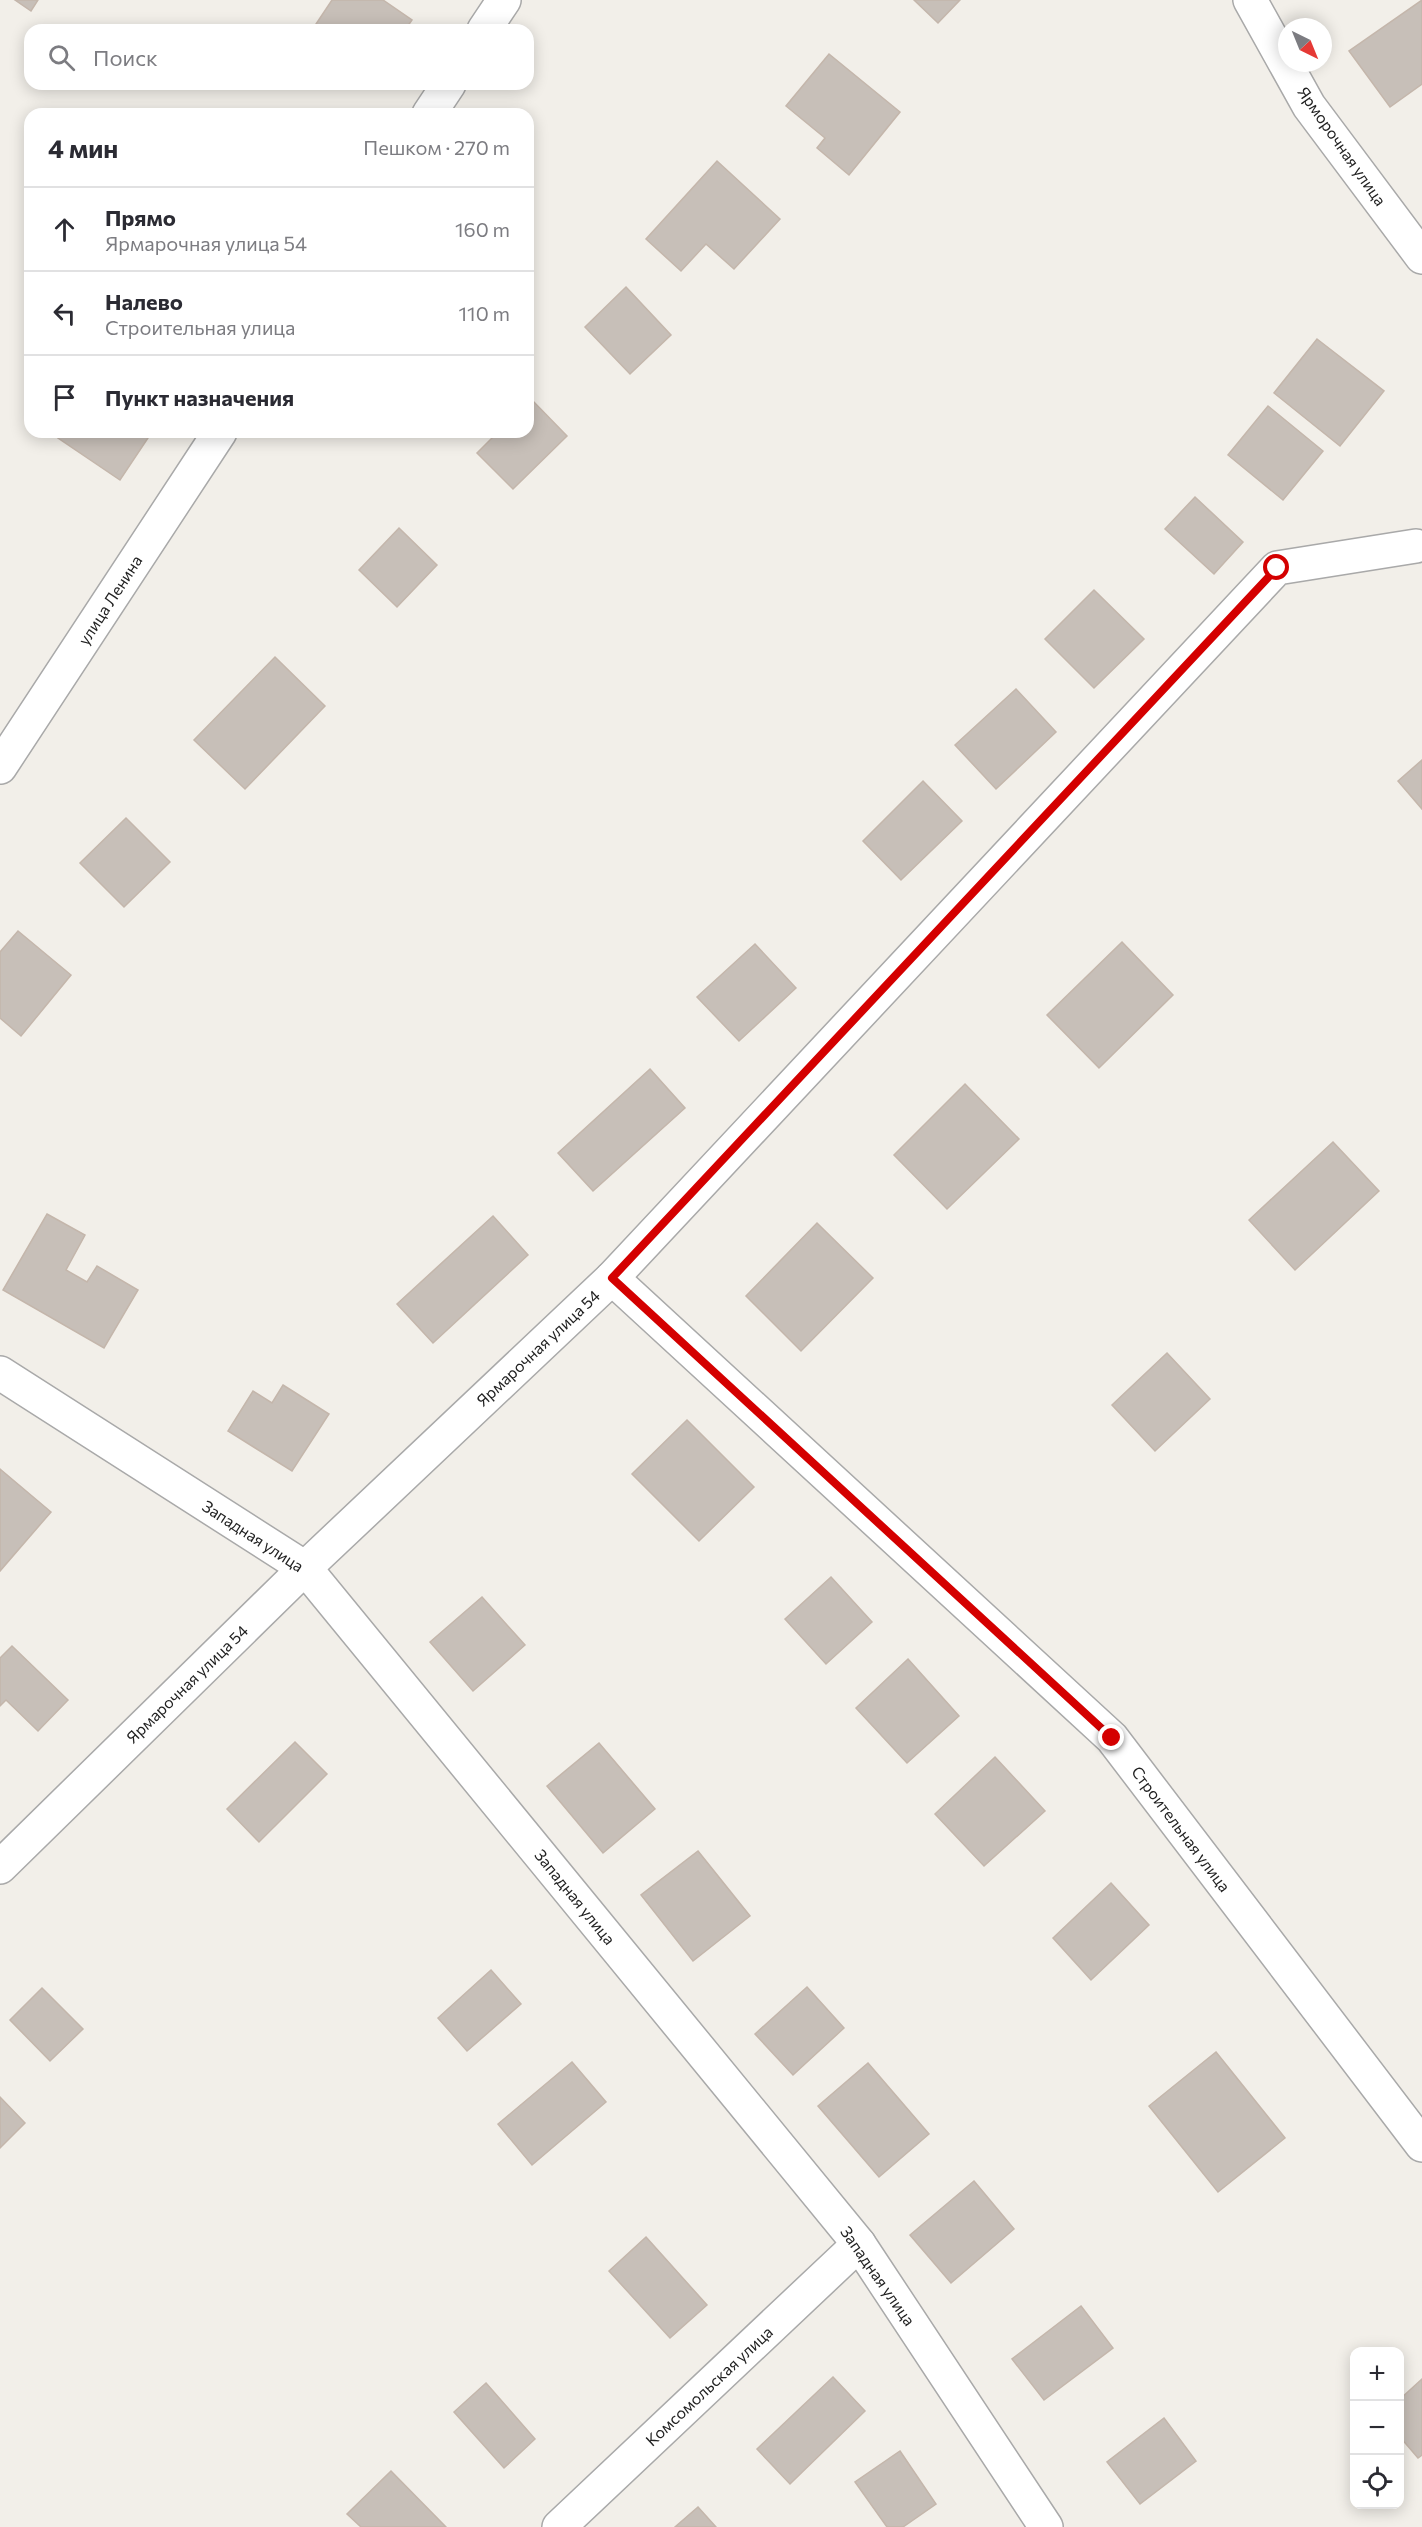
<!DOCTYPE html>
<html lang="ru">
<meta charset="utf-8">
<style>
:root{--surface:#fff;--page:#f7f7f7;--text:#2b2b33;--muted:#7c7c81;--line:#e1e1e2}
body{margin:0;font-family:Commissioner,sans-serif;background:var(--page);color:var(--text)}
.controls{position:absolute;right:18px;bottom:18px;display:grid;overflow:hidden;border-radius:12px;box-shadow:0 3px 15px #0003}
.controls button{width:54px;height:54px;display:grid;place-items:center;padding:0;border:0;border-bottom:2px solid var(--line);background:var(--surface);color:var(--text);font:30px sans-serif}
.compass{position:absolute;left:1278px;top:18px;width:54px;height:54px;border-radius:50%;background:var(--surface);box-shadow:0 3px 15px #0003;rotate:137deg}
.stop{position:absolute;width:18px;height:18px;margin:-14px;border:4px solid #d40000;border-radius:50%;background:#fff}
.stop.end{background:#d40000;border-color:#fff;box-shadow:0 2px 6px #0008}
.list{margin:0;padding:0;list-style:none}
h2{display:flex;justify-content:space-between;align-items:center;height:78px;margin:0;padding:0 24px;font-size:26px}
h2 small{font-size:20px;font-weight:400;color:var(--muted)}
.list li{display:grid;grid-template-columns:39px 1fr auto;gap:18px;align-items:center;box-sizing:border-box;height:84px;padding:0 24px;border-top:2px solid var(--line)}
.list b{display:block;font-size:22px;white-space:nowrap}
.list p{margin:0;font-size:20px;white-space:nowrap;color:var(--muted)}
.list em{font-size:20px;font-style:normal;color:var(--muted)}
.icon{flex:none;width:33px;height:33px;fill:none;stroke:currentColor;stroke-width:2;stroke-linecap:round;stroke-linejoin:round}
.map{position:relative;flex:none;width:1422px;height:2527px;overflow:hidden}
.search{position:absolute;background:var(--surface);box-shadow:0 3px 15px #0003;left:24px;top:24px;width:510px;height:66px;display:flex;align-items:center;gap:15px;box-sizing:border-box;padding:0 21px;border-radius:18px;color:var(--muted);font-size:22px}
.panel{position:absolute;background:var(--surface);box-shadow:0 3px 15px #0003;left:24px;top:108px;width:510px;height:330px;border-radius:18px}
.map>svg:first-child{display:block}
.building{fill:#c7bfb8;stroke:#c4b6ab;stroke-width:1.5}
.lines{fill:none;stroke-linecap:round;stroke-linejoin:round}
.minor-casing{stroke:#a9a9a9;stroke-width:36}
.minor{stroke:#fff;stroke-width:33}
.route{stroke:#d40000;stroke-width:8}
.labels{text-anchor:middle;stroke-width:4.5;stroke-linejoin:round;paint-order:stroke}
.street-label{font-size:16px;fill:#222;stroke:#fff}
</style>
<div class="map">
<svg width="1422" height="2527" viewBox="0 0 1422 2527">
<rect width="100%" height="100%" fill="#f2efe9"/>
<!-- building -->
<g class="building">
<polygon points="15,0 38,0 31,11"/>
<polygon points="332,0 383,0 412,20 405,30 312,30"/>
<polygon points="914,0 960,0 938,23"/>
<polygon points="1422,0 1422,84 1390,107 1349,51"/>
<polygon points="829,54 900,112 849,175 817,148 825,138 786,106"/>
<polygon points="717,161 780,219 734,269 706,244 681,271 646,239"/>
<polygon points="626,287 671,335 630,374 585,327"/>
<polygon points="1317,339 1384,391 1340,446 1274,393"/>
<polygon points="531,399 567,436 513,489 477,453 498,432 528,432 528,402"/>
<polygon points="1268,406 1323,451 1283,500 1228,455"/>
<polygon points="62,432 152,432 120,480 58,438"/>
<polygon points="1195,497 1243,542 1214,574 1165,529"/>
<polygon points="399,528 437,565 397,607 359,570"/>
<polygon points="1094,590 1144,639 1094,688 1045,639"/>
<polygon points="275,657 325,706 245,789 194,740"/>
<polygon points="1016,689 1056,732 996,789 955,745"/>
<polygon points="1422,760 1422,809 1398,781"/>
<polygon points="923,781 962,821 901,880 863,841"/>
<polygon points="126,818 170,862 124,907 80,863"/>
<polygon points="18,931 71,975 21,1036 0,1018 0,952"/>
<polygon points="1122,942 1173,995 1099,1068 1047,1015"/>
<polygon points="755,944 796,988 739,1041 697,997"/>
<polygon points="650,1069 685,1108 593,1191 558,1153"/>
<polygon points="965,1084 1019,1139 947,1209 894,1155"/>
<polygon points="1333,1142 1379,1191 1295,1270 1249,1220"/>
<polygon points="47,1214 85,1235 66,1270 87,1282 97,1266 138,1290 104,1348 3,1290"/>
<polygon points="493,1216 528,1255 433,1343 397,1304"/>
<polygon points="817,1223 873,1278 801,1351 746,1296"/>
<polygon points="1167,1353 1210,1399 1155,1451 1112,1405"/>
<polygon points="283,1385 329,1414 292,1471 228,1431 253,1391 272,1403"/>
<polygon points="687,1420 754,1487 699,1541 632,1474"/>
<polygon points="0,1469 51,1512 0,1571"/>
<polygon points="831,1577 872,1622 826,1664 785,1619"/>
<polygon points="482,1597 525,1645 473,1691 430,1642"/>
<polygon points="12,1646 68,1700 38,1731 6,1700 0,1706 0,1658"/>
<polygon points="908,1659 959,1716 907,1763 856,1708"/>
<polygon points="295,1742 327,1774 259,1842 227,1809"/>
<polygon points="599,1743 655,1809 603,1853 547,1786"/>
<polygon points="995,1757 1045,1811 984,1866 935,1814"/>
<polygon points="698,1851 750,1916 693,1961 641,1895"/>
<polygon points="1111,1883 1149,1925 1091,1980 1053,1938"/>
<polygon points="491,1970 521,2004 467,2051 438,2018"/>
<polygon points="807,1987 844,2028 793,2075 755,2034"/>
<polygon points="42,1988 83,2029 50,2061 10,2020"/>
<polygon points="1216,2052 1285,2138 1218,2192 1149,2106"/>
<polygon points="572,2062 606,2102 532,2165 498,2124"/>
<polygon points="868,2063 929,2134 879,2177 818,2106"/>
<polygon points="0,2097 25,2123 0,2148"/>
<polygon points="974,2181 1014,2229 951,2283 910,2235"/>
<polygon points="646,2237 707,2305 670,2338 609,2271"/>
<polygon points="1081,2306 1113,2348 1044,2400 1012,2359"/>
<polygon points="833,2377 865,2411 790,2484 757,2449"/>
<polygon points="1422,2379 1422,2455 1418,2458 1400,2437 1400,2399"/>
<polygon points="486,2383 535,2439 504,2468 454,2412"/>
<polygon points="1164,2418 1196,2461 1140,2504 1107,2462"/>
<polygon points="900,2451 936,2504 903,2527 887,2527 855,2482"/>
<polygon points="391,2471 446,2527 361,2527 347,2514"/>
<polygon points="698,2507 716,2527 675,2527"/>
</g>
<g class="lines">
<!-- minor casing -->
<g class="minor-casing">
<g id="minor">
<polyline points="1250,0 1309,106 1422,257"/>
<polyline points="484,30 504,0"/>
<polyline points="429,114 449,84"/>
<polyline points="0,767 220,432"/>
<polyline points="612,1278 1112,1738 1422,2145"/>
<polyline points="0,1373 305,1568 859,2244 1046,2527"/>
<polyline points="0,1867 305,1568 612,1278 1277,568 1416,546"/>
<polyline points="559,2527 859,2244"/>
</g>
</g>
<!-- minor -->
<use href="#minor" class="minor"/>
</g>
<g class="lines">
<!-- route -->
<polyline class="route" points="1112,1738 612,1278 1277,568"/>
</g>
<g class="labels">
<!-- street labels -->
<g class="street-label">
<text transform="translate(1342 146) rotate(55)" y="6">Ярморочная улица</text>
<text transform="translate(110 600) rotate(-57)" y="6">улица Ленина</text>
<text transform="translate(538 1348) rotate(-43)" y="6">Ярмарочная улица 54</text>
<text transform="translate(253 1536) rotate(33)" y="6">Западная улица</text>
<text transform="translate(187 1684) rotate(-44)" y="6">Ярмарочная улица 54</text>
<text transform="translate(1181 1829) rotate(53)" y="6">Строительная улица</text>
<text transform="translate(575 1897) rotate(51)" y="6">Западная улица</text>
<text transform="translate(878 2276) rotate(55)" y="6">Западная улица</text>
<text transform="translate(709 2386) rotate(-43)" y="6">Комсомольская улица</text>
</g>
</g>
</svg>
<div class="controls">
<button>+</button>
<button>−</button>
<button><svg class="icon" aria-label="locate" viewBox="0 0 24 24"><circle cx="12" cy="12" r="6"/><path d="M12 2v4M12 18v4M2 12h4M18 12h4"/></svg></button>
</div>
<svg class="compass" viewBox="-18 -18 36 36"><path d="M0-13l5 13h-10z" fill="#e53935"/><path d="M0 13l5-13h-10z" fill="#7c7c81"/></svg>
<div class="stop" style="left:1277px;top:568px"></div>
<div class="stop end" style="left:1112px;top:1738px"></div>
<div class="search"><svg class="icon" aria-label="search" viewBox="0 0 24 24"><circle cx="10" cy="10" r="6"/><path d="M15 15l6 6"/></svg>Поиск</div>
<section class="panel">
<h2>4 мин<small>Пешком · 270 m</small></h2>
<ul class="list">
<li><svg class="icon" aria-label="ahead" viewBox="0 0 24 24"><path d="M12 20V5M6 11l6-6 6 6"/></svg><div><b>Прямо</b><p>Ярмарочная улица 54</p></div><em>160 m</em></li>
<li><svg class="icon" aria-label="left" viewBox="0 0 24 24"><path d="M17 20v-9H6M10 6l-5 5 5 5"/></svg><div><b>Налево</b><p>Строительная улица</p></div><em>110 m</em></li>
<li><svg class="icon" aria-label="arrive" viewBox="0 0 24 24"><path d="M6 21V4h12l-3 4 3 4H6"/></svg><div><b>Пункт назначения</b></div></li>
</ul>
</section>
</div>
